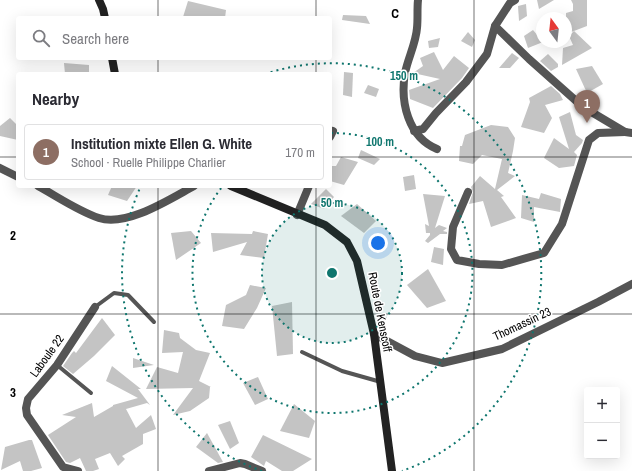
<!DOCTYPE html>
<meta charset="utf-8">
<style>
:root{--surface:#fff;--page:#f7f7f7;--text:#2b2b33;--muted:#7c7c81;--line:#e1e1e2;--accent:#d93025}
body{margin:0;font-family:"Archivo Narrow",sans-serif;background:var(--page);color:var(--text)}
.controls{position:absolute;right:12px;bottom:12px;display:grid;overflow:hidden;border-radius:4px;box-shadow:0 4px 16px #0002}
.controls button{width:36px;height:36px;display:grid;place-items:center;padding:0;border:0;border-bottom:1px solid var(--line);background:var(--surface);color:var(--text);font:20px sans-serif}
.compass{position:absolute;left:536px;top:12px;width:36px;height:36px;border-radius:50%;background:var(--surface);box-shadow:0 4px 16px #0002;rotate:345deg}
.you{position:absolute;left:378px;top:243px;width:14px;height:14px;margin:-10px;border:3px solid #fff;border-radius:50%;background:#1a73e8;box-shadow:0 0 0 6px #1a73e833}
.badge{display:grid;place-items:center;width:26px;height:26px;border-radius:50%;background:var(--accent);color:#fff;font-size:13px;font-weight:700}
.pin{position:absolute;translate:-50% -33px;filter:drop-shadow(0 1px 2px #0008)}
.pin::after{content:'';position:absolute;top:21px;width:14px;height:12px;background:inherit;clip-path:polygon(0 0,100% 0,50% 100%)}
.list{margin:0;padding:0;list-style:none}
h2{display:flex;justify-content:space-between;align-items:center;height:52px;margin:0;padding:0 16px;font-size:17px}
h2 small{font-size:13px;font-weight:400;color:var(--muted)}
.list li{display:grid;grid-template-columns:26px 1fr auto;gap:12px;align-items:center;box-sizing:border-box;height:56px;margin:0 8px 8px;padding:0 8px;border:1px solid var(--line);border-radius:4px}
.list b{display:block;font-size:15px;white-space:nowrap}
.list p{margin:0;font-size:13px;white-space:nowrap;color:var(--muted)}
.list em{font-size:13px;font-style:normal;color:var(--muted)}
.icon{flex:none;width:22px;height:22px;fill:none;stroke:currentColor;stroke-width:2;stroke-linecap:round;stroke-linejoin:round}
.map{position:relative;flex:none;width:632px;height:471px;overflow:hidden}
.search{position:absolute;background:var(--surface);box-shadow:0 4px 16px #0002;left:16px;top:16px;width:316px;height:44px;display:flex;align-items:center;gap:10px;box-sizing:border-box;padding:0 14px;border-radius:4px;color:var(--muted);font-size:15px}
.panel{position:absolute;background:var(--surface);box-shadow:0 4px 16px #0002;left:16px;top:72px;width:316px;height:116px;border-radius:4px}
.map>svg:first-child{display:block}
.building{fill:#c4c4c4}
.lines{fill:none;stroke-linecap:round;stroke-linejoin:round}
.service{stroke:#555;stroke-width:4}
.minor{stroke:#555;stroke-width:8}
.secondary{stroke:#222;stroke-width:8}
.grid{fill:none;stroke:#000;stroke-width:1;stroke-opacity:0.55}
.ring{fill:none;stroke:#0f766e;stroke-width:2;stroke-dasharray:2 4}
.labels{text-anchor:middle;stroke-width:3;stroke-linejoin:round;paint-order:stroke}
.street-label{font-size:12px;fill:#000;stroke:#fff}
.grid-label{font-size:13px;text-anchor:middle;font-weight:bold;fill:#000;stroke:#fff;stroke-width:3;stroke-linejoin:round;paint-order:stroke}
.centre{fill:#0f766e;stroke:#fff;stroke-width:2}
.ring-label{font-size:12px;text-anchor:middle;font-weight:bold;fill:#0f766e;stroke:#fff;stroke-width:3;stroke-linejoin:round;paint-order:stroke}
</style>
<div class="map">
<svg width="632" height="471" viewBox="0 0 632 471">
<rect width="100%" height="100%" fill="#fff"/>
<!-- building -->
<g class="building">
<polygon points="537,0 554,0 539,9"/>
<polygon points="571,0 587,0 587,26 566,34 566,13 573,11 573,4"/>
<polygon points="188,1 226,10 225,18 183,17"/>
<polygon points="526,4 527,16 519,21 518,6"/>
<polygon points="343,15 366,16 370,24 342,20"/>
<polygon points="533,30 543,42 528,48 524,36"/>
<polygon points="574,31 592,48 562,65 563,48 573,45 569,36"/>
<polygon points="468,32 475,40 472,47 461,41"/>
<polygon points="440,38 438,47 429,48 428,41"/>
<polygon points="434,52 443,70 454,56 469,68 462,78 433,108 410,99 409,90 440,79 413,73 423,66 420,58"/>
<polygon points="512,53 519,58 510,68 499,68"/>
<polygon points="548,54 558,64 558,67 551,71 540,61"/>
<polygon points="64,63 89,65 89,74 65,74"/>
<polygon points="592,66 603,84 587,93 576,69"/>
<polygon points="344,72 353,73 352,97 343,95"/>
<polygon points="368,85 379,89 376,97 364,93"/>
<polygon points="551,86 560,94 563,100 545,105 552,118 544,133 521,127 530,102 529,98"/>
<polygon points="570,112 576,135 583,140 582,143 574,152 577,155 574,166 559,168 544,158 554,138 569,149 559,117"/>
<polygon points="10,118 18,126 18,140 0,136 0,126"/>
<polygon points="491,125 508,127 515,138 513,151 508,173 515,176 497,190 504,196 501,197 516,218 491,227 483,201 469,204 473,192 471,187 480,176 495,189 502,159 482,155 473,164 459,161 460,146 462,146 465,135"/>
<polygon points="361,150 380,159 374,165 358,158"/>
<polygon points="341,157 358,162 344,185 330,181 330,166 336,166"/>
<polygon points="414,175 416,189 405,191 403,177"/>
<polygon points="112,186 137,186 127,201 108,195"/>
<polygon points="326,189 334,197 324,209 311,204"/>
<polygon points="541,193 561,199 560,212 534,207 534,222 521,218 522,195 539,199"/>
<polygon points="423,194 445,196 435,228 439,225 447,228 443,231 447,232 447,234 440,234 428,243 425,241 430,235 430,233 426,233 425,224 429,226"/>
<polygon points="357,204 376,221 364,233 341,216"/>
<polygon points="191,231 201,243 176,260 171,233"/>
<polygon points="253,231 268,234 264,258 240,255 247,242 213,252 211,233 252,234"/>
<polygon points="434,247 444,249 443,265 431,262"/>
<polygon points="428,269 446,301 427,308 407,285"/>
<polygon points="250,285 266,288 257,308 244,329 222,326 226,305 246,295"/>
<polygon points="292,302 293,354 277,356 272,306"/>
<polygon points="102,318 115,335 94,356 73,374 63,366 72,353 74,351 76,353"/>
<polygon points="164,330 179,333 180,338 196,350 210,353 199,381 211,387 210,387 209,398 190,411 173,415 193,388 146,389 157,367 178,373 183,352 162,353"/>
<polygon points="133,358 154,365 133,368"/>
<polygon points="112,366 141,389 138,389 150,405 147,403 126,409 136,428 151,415 156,429 143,434 143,444 122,456 125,459 118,466 110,453 95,459 99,469 93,471 86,471 80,458 70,463 66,462 48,435 76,417 62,415 92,403 94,417 113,406 113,405 138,398 106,381"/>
<polygon points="258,377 268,399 255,405 243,383"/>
<polygon points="294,404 315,421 309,438 280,431"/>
<polygon points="230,421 239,443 230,449 218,425"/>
<polygon points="207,433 223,462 218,463 196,447"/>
<polygon points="263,435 312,459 293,471 282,471 266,461 264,466 251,457"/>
<polygon points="29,440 32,440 42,468 31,471 23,471 20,461 1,470 5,447"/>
</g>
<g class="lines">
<!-- service -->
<g class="service">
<polyline points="95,307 114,293 128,295 154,322"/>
<polyline points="302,352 342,371 381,382"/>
<polyline points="57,365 91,393"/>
</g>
<!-- minor -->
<g class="minor">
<path d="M418 0C417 9 418 19 417 28 416 43 408 58 405 73 400 102 408 137 437 149"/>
<polyline points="515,0 510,3 495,26 529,59 583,107 625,132 632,133"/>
<polyline points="414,131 423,129 436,113 466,82 487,54 495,26"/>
<polyline points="330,137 333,131"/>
<polyline points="0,168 18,177"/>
<path d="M38 186C58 197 78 211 99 218 127 227 170 199 194 186"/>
<polyline points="468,192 453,227 451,249 457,260 479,264 502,265 544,253 562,224 589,140 598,133 625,132"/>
<polyline points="297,215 309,186"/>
<polyline points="374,334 415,356 442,363 502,349 598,302 632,284"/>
<polyline points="78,471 63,467 27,415 26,408 28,399 57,365 95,307"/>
<polyline points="209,471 240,463 245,464 262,471"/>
</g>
<!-- secondary -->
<g class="secondary">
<polyline points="99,0 103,9 105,18"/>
<polyline points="112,58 115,74"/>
<polyline points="231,186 325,225 347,242 357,261 374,334 392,471"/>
</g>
</g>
<!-- grid -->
<path class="grid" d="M158 0V18M316 0V18M474 0V471M158 58V74M316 58V74M0 157H18M330 157H632M158 186V471M316 186V471M0 314H632"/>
<!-- distance rings -->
<circle cx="332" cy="273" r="70" fill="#0f766e" fill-opacity=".12"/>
<g class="ring">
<circle cx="332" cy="273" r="70"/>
<path d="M331 133A140 140 0 1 1 222 187"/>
<path d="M262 471A210 210 0 0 1 140 188M265 74A210 210 0 0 1 402 471"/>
</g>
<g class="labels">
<!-- street labels -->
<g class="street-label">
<text transform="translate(380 312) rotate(79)" y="4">Route de Kenscoff</text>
<text transform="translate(522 324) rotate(-25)" y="4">Thomassin 23</text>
<text transform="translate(47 356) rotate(-54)" y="4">Laboule 22</text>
</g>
</g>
<g class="grid-label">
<text x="395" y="18">C</text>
<text x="13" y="240">2</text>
<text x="13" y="397">3</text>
</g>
<circle cx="332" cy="273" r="6" class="centre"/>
<g class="ring-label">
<text x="404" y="80">150 m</text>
<text x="380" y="146">100 m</text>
<text x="332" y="207">50 m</text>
</g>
</svg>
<div class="controls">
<button>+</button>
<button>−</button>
</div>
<svg class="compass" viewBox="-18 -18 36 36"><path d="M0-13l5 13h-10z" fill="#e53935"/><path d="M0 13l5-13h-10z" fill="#7c7c81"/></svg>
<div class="you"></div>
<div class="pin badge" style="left:587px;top:123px;background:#8d6e63">1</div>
<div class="search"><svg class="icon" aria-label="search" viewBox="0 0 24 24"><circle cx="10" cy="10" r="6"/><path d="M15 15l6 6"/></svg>Search here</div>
<section class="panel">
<h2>Nearby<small></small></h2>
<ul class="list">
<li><span class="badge" style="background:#8d6e63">1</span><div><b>Institution mixte Ellen G. White</b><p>School · Ruelle Philippe Charlier</p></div><em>170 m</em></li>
</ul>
</section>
</div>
